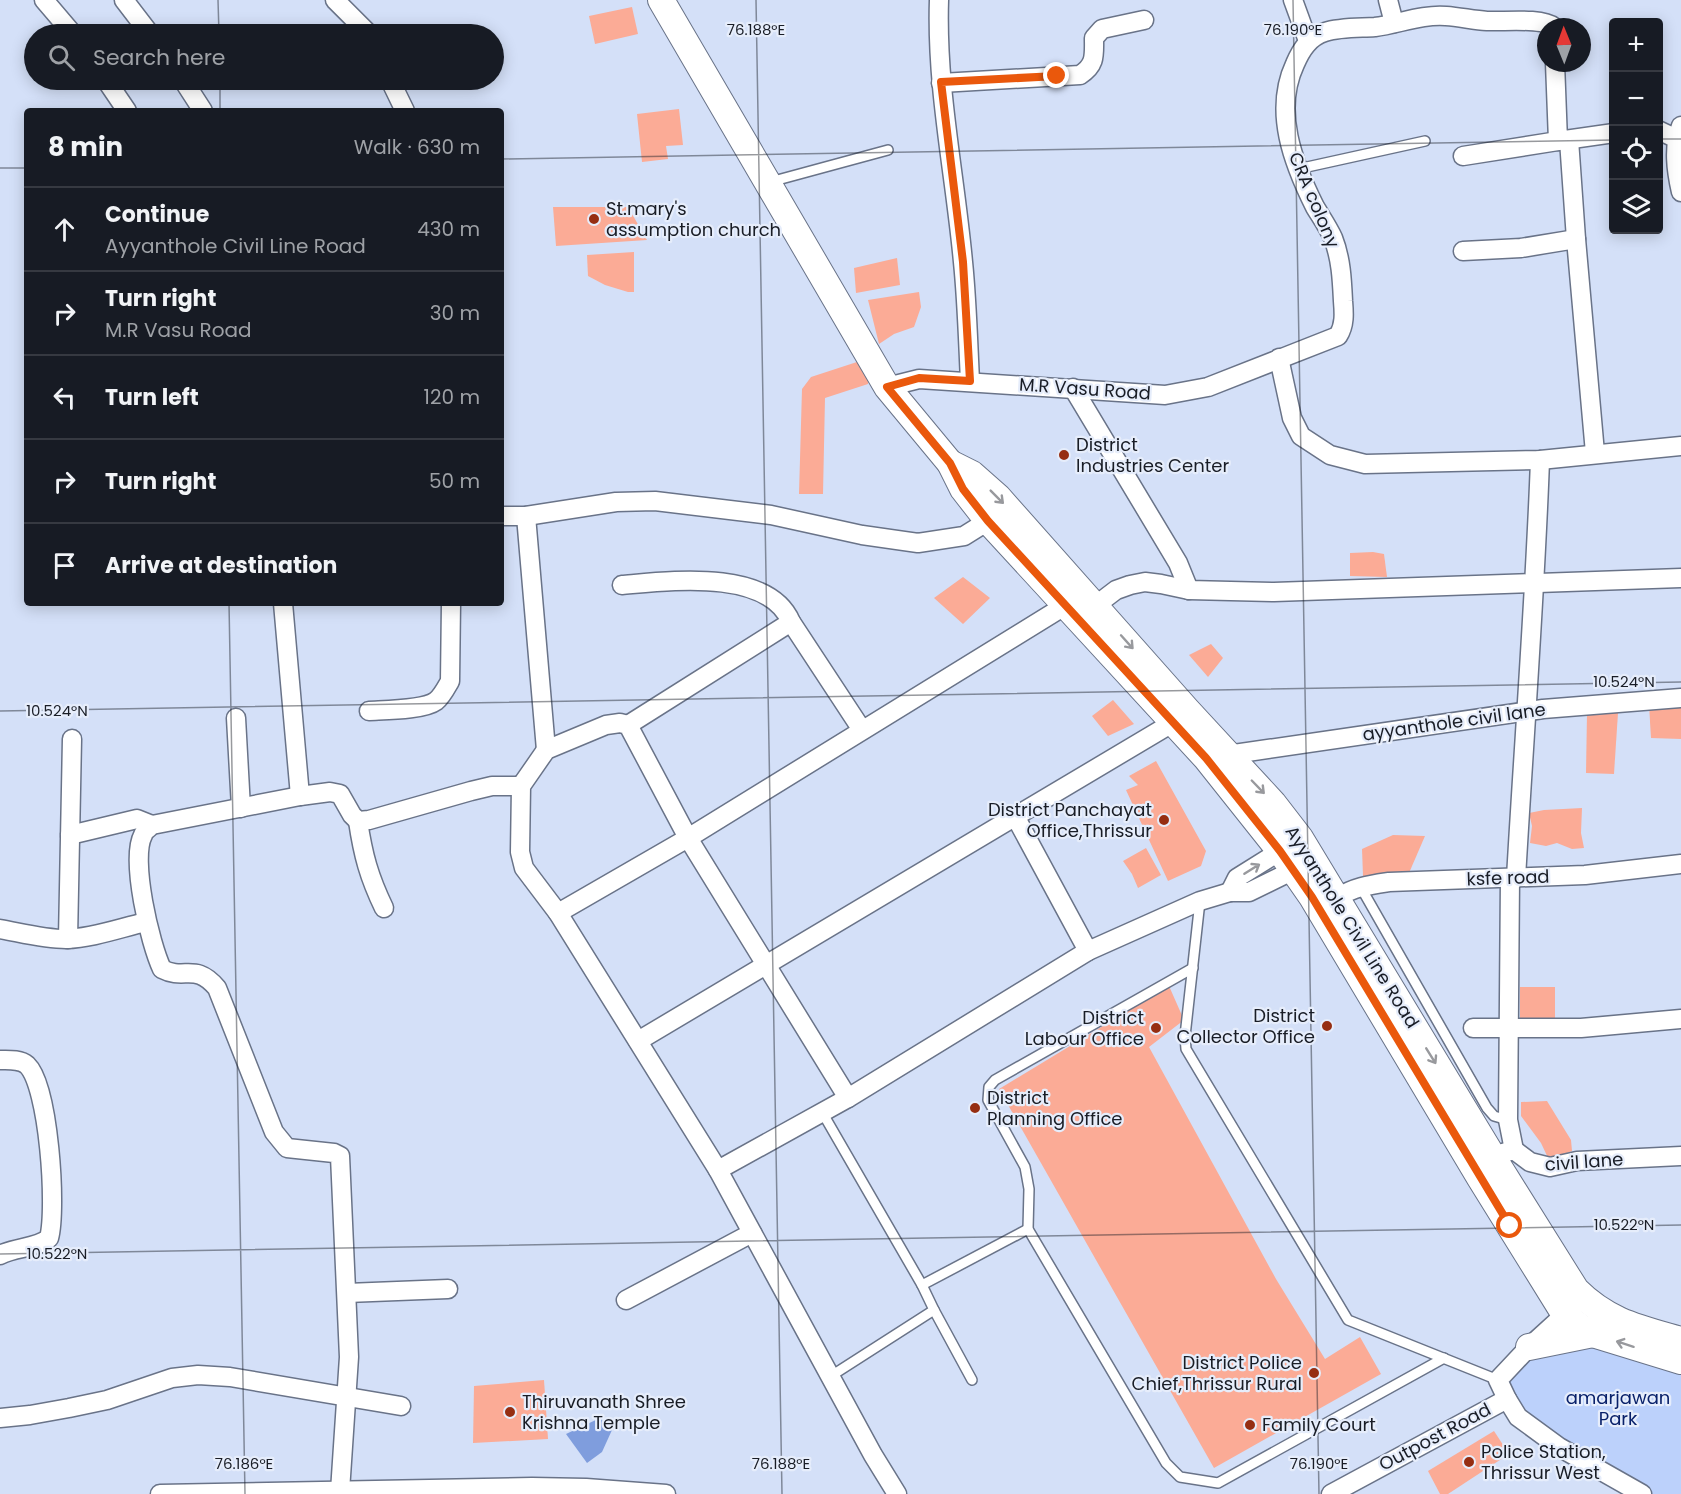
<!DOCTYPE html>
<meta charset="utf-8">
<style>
:root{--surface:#171b24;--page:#20242c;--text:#f1f3f6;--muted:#9ea1a6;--line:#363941}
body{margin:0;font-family:Poppins,sans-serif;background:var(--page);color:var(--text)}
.controls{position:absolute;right:18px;top:18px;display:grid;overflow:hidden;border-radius:6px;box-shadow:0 3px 15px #0003}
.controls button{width:54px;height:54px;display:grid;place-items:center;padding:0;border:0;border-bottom:2px solid var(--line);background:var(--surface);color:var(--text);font:30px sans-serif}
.compass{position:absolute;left:1537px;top:18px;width:54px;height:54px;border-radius:50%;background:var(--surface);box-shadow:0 3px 15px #0003;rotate:359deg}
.stop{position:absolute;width:18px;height:18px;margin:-14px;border:4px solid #ea580c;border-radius:50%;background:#fff}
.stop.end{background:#ea580c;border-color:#fff;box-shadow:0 2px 6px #0008}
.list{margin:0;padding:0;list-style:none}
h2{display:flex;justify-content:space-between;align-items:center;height:78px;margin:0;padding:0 24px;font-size:26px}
h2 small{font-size:20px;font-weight:400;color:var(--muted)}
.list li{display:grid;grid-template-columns:39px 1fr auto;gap:18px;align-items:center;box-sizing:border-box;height:84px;padding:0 24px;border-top:2px solid var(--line)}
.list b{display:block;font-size:22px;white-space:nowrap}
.list p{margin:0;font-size:20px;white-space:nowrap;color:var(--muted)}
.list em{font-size:20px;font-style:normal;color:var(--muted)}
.icon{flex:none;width:33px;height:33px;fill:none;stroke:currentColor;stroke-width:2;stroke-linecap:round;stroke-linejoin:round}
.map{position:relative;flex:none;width:1681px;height:1494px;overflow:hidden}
.search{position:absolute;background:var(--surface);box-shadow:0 3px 15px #0003;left:24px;top:24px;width:480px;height:66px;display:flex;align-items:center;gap:15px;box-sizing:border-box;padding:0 21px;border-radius:33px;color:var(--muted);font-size:22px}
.panel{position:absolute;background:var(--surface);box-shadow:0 3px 15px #0003;left:24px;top:108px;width:480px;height:498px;border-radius:6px}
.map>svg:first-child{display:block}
.green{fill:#bcd1fb}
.water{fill:#7f9ddd}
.building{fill:#fbab96}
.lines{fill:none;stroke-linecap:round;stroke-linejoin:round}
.lane-casing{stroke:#697388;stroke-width:12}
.street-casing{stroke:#697388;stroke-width:21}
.secondary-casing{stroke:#697388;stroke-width:28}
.lane{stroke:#fff;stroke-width:9}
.street{stroke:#fff;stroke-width:18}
.secondary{stroke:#fff;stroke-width:26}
.oneway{stroke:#98999d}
.route{stroke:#ea580c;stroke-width:8}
.ticks{fill:none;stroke:#191d26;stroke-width:1.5;stroke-opacity:0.45}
.poi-dot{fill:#962e12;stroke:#e6edfb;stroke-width:2}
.labels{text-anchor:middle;stroke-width:4.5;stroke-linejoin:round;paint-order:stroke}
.street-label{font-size:18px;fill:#191d26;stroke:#e6edfb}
.poi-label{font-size:18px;fill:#191d26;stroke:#e6edfb;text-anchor:start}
.park-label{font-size:18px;fill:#09216a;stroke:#e6edfb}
.ticks-label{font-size:15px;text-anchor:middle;fill:#191d26;stroke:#e6edfb;stroke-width:4.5;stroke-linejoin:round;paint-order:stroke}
</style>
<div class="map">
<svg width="1681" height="1494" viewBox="0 0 1681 1494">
<rect width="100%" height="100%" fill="#d4e0f8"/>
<!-- green -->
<polygon class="green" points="1593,1335 1681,1362 1681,1494 1642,1494 1518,1417 1499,1381 1530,1348"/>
<!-- water -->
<polygon class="water" points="600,1418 612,1430 602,1452 587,1463 566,1434"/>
<!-- building -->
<g class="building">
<polygon points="632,7 638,34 595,44 589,16"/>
<polygon points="679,109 683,145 666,146 668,159 642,162 637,114"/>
<polygon points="553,207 628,207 647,240 556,246"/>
<polygon points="634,252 634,292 628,292 605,285 588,276 587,255"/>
<polygon points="897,258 900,285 856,293 854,268"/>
<polygon points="919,292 921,307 914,327 894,334 879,344 868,300"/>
<polygon points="860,361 869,373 868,384 825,398 823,494 799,494 802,389 811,377"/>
<polygon points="1373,552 1384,554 1387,577 1350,576 1350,553"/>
<polygon points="963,577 990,598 963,624 934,598"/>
<polygon points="1211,644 1223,658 1208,677 1189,655"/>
<polygon points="1113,700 1134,724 1108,736 1092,716"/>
<polygon points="1649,705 1681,705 1681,739 1651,738"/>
<polygon points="1587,713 1618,713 1614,774 1586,773"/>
<polygon points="1156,761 1206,851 1201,866 1168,881 1126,790 1138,785 1129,776"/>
<polygon points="1582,808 1581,833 1584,848 1572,849 1557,843 1546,846 1530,843 1532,826 1529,813 1544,810"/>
<polygon points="1393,835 1425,836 1409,873 1363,876 1362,849"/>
<polygon points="1146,848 1161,875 1138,888 1132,874 1123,861"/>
<polygon points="1169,986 1184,1020 1149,1047 1276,1279 1325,1359 1360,1337 1381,1374 1214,1468 999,1089"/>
<rect x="1520" y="987" width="35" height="33"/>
<polygon points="1547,1101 1571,1140 1572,1151 1549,1160 1541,1143 1521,1116 1521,1102"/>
<polygon points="544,1380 548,1439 473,1443 474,1386"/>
<polygon points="1494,1431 1509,1454 1448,1494 1440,1494 1428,1471"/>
</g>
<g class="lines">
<!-- lane casing -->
<g class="lane-casing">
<g id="lane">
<polyline points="1298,169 1425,141"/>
<polyline points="770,182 888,150"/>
<polyline points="1360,886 1487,1108 1494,1116 1508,1120"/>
<polyline points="1200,901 1185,1036 1186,1049 1348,1320 1498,1380"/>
<polyline points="1193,968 995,1080 989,1087 988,1100 1025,1167 1029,1189 1028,1229 1166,1463 1180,1477 1218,1483 1444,1358"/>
<polyline points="822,1112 922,1285 934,1310 831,1376"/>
<polyline points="922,1285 1028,1229"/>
<polyline points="934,1310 972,1380"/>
</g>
</g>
<!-- street casing -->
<g class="street-casing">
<g id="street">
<polyline points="44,0 73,34"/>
<polyline points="124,0 150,34"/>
<polyline points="335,0 369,34"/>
<path d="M939 0C936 88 955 174 963 262 967 301 968 341 970 381"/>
<polyline points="1293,0 1308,41"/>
<polyline points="1388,0 1394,23"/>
<polyline points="1555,63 1558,141 1614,133"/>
<polyline points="106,80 127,111"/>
<polyline points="183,80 203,111"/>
<polyline points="390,80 405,111"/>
<path d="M941 83 1080 75C1096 65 1094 55 1094 38L1102 29 1144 20"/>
<path d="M1681 126C1673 147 1676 170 1681 192"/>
<polyline points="1658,130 1681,141"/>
<polyline points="1569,140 1576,239 1595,453"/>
<polyline points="1463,156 1558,141"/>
<polyline points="1463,251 1521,248 1576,239"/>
<polyline points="1279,358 1292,418 1301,436 1330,455 1365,464 1540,460 1681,446"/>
<path d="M887 387 919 379 1165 395 1208 387 1338 336C1345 325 1344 313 1343 301 1342 280 1341 258 1333 238 1328 227 1321 217 1315 207 1293 163 1273 111 1295 64 1301 50 1309 37 1325 32 1340 27 1359 28 1375 27 1398 24 1423 14 1446 16 1460 17 1473 20 1487 21 1503 22 1541 17 1554 27"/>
<polyline points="1073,388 1178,563 1189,590"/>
<polyline points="501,516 526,516 616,502 655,501 771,515 862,535 918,543 964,536 988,521"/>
<polyline points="526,516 546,750"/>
<path d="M622 585C669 581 768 568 791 622L862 730"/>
<polyline points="1074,599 1066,605 688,838 628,725 620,723 606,725 546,750 521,786 520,852 524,868 558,913 718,1170 848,1098 1088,951 1200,901 1230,892 1249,892 1302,866"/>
<polyline points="283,603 300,796 330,792 340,794 352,815 358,821 369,820 471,791 492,786 521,786"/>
<polyline points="1095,606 1116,590 1130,585 1145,582 1161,584 1189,590 1274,592 1681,578"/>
<path d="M369 711C385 710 424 710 436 701 442 696 446 688 450 681L451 603"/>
<polyline points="236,718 241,808"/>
<polyline points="628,725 791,622"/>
<polyline points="1227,755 1543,709 1681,698"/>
<path d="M300 796 152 825C149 828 144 831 143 835 130 859 150 944 162 969 185 981 195 962 217 988L274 1132 287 1148 334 1153 340 1156 349 1357 340 1491"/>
<polyline points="1015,816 1088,951"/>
<path d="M358 821C363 855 369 877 384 908"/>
<polyline points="70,835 137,819 152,825"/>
<polyline points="1510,878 1508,1120 1514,1150"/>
<path d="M1516 878C1524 738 1535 599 1540 460"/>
<polyline points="1230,892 1237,878 1288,846"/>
<path d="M1337 898C1354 887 1369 885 1389 882L1585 875 1681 864"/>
<polyline points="558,913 688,838 848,1098"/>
<path d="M0 929C22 933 44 939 66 939 93 938 120 928 146 922"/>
<polyline points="68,939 72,739"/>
<polyline points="1473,1028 1581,1028 1681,1019"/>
<polyline points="638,1041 1174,722"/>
<path d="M0 1060C8 1060 20 1059 27 1065 49 1086 57 1209 49 1238 38 1248 15 1247 0 1255"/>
<polyline points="1503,1153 1514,1150 1530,1162 1550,1167 1577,1161 1681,1156"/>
<polyline points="718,1170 873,1455 897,1494"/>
<polyline points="347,1293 448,1289"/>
<polyline points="626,1300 752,1233"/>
<polyline points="1573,1307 1529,1347 1498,1380 1507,1399 1518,1417 1559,1447 1642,1494"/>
<polyline points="0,1418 30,1415 69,1408 107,1400 172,1378 198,1375 230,1377 401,1406"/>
<polyline points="160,1494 532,1487 586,1488 666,1494"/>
<polyline points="1331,1494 1507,1399"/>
</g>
</g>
<!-- secondary casing -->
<g class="secondary-casing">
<g id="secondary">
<polyline points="661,0 887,387 950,463 963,489 988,521 1206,758 1280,851 1312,897 1480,1178 1565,1315 1583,1329 1593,1334 1681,1361"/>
<path d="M950 463 972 474 998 497 1187 710 1273 803 1300 838 1499 1167 1576 1290C1608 1322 1639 1328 1681 1340"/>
<polyline points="1529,1347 1593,1334 1597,1329"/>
</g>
</g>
<!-- lane -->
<use href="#lane" class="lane"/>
<!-- street -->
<use href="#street" class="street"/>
<!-- secondary -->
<use href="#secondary" class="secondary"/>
</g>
<!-- one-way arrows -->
<defs><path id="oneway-shaft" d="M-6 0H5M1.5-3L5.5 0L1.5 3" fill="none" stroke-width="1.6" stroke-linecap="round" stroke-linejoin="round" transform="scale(1.5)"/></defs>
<g class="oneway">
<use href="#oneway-shaft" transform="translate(997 497) rotate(45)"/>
<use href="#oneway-shaft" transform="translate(1127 642) rotate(48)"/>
<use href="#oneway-shaft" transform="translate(1258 787) rotate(46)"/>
<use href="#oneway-shaft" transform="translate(1252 869) rotate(-32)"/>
<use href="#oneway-shaft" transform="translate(1431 1056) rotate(58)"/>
<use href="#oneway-shaft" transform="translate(1625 1344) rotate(-162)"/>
</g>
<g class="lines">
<!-- route -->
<polyline class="route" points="1057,76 941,82 963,262 970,381 919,378 887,387 950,463 963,489 988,521 1206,758 1280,851 1312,897 1510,1226"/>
</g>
<!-- ticks -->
<path class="ticks" d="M218 0 219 34M756 0 782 1494M1293 0 1319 1494M220 80V111M1658 139H1681M501 159 1614 140M0 168H27M229 603 245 1494M0 711 1681 682M0 1254 1681 1225"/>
<!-- markers -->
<g class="poi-dot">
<circle cx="594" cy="219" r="6"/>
<circle cx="1064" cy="455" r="6"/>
<circle cx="1164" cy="820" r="6"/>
<circle cx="1327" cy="1026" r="6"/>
<circle cx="1156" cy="1028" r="6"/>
<circle cx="975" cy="1108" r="6"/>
<circle cx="1314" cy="1373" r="6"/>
<circle cx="510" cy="1412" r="6"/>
<circle cx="1250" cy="1425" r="6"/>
<circle cx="1469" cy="1462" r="6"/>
</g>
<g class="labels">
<!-- street labels -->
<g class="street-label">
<text transform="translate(1314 200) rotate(67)" y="6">CRA colony</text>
<text transform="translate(1085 389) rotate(4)" y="6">M.R Vasu Road</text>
<text transform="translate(1454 722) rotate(-8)" y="6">ayyanthole civil lane</text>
<text transform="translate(1508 878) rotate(-2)" y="6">ksfe road</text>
<text transform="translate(1352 927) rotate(58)" y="6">Ayyanthole Civil Line Road</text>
<text transform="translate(1584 1162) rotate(-4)" y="6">civil lane</text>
<text transform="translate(1435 1437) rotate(-28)" y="6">Outpost Road</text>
</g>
<!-- poi labels -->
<g class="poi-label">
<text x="606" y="215">St.mary's<tspan x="606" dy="21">assumption church</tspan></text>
<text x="1076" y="451">District<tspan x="1076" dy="21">Industries Center</tspan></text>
<text x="1152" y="816" text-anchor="end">District Panchayat<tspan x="1152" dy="21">Office,Thrissur</tspan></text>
<text x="1315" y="1022" text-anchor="end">District<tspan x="1315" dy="21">Collector Office</tspan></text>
<text x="1144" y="1024" text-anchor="end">District<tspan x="1144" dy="21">Labour Office</tspan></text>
<text x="987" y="1104">District<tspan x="987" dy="21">Planning Office</tspan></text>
<text x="1302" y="1369" text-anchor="end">District Police<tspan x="1302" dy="21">Chief,Thrissur Rural</tspan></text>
<text x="522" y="1408">Thiruvanath Shree<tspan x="522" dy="21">Krishna Temple</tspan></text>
<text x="1262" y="1431">Family Court</text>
<text x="1481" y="1458">Police Station,<tspan x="1481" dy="21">Thrissur West</tspan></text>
</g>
<!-- park labels -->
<g class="park-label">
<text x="1618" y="1404">amarjawan<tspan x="1618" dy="21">Park</tspan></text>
</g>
</g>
<g class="ticks-label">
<text x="756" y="35">76.188°E</text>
<text x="1293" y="35">76.190°E</text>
<text x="1624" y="687">10.524°N</text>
<text x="57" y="716">10.524°N</text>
<text x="1624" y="1230">10.522°N</text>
<text x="57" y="1259">10.522°N</text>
<text x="244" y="1469">76.186°E</text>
<text x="781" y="1469">76.188°E</text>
<text x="1319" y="1469">76.190°E</text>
</g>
</svg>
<div class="controls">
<button>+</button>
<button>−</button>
<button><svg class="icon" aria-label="locate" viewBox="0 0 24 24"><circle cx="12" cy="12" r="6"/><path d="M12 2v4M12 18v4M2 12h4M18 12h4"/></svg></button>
<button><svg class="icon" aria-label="layers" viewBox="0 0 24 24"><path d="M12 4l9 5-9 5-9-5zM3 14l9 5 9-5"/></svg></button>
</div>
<svg class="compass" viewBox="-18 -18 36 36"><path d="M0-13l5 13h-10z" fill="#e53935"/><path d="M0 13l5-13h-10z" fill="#9ea1a6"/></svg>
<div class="stop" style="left:1510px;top:1226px"></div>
<div class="stop end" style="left:1057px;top:76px"></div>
<div class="search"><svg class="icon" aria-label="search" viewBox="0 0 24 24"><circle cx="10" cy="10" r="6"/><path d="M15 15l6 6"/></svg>Search here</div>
<section class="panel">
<h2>8 min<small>Walk · 630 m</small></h2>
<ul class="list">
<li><svg class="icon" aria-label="ahead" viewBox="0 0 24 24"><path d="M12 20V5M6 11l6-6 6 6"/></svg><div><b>Continue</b><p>Ayyanthole Civil Line Road</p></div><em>430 m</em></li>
<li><svg class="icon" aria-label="right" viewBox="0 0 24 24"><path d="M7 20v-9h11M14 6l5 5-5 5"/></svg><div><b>Turn right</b><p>M.R Vasu Road</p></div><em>30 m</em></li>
<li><svg class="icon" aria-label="left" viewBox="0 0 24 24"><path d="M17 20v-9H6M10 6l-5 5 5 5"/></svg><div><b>Turn left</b></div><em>120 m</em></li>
<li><svg class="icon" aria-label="right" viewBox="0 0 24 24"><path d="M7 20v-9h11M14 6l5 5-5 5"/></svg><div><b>Turn right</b></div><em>50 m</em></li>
<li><svg class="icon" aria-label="arrive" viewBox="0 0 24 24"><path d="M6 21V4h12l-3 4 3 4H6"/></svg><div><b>Arrive at destination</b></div></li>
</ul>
</section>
</div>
